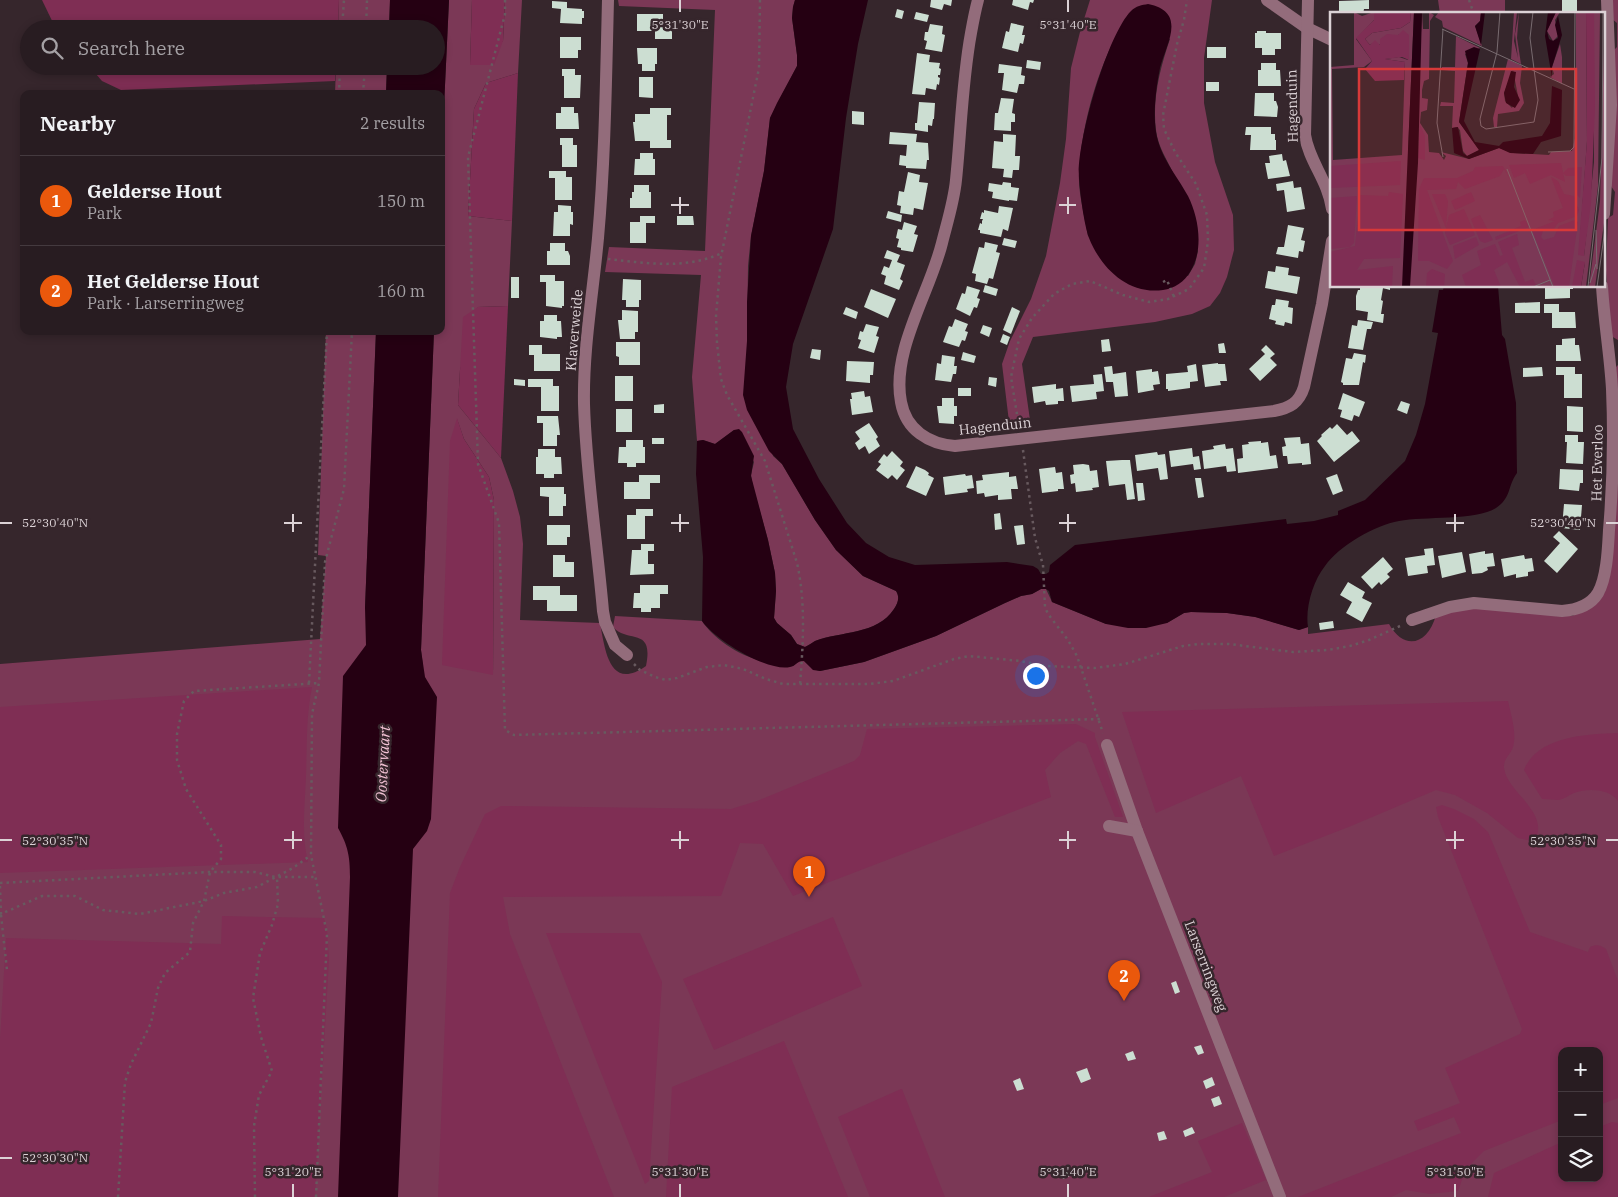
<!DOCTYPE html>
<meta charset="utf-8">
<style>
:root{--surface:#281c21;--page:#30252a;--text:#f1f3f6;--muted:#a5a1a5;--line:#443a3f;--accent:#ea580c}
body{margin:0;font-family:"IBM Plex Serif",serif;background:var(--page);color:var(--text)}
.controls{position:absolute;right:15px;bottom:15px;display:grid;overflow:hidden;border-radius:10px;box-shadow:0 2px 8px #0003}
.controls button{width:45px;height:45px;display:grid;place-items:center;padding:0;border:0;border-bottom:1px solid var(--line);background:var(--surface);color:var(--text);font:25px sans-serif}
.you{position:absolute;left:1035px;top:675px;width:18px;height:18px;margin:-12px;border:4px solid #fff;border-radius:50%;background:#1a73e8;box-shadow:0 0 0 8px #1a73e833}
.badge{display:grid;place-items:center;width:32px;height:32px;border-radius:50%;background:var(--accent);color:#fff;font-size:16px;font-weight:700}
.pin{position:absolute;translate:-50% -41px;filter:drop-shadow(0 1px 2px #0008)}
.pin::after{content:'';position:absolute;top:26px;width:18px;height:15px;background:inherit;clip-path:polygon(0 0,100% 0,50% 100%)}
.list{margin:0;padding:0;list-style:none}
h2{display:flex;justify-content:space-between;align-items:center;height:65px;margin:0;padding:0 20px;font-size:21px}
h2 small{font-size:16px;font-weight:400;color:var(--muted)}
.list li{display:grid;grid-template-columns:32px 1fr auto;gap:15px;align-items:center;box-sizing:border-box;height:90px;padding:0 20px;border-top:1px solid var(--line)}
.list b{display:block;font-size:19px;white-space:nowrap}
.list p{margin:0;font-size:16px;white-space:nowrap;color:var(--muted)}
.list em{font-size:16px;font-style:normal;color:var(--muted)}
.icon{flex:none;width:28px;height:28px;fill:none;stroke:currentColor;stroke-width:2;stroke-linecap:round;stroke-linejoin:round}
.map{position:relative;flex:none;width:1618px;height:1197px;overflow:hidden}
.search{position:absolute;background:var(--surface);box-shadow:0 2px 8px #0003;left:20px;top:20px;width:425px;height:55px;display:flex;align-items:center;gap:12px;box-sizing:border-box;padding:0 18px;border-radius:28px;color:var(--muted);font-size:19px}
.panel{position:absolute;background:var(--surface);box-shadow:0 2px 8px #0003;left:20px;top:90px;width:425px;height:245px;border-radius:10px}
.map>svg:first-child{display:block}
.green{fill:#7b3856;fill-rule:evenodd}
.forest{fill:#7f2e54}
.water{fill:#250012}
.building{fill:#ccded2}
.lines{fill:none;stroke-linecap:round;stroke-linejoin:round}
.path{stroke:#685a5f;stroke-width:2.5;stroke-dasharray:2.5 4;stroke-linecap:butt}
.minor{stroke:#936c7b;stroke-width:12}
.ticks{fill:none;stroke:#dcd2d6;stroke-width:2}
.labels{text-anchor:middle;stroke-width:5;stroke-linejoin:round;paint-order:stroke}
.street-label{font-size:14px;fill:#dcd2d6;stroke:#36262c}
.water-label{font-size:15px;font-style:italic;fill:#f3c3d5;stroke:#36262c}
.inset-road{fill:none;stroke:#786b70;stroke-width:1}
.view{fill:#d73939;fill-opacity:0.15;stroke:#d73939;stroke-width:2.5}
.inset-edge{fill:none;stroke:#dcd2d6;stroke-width:2.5}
.ticks-label{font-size:12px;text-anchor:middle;fill:#dcd2d6;stroke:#36262c;stroke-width:5;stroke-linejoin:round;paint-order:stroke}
</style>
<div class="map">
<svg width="1618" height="1197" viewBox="0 0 1618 1197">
<rect width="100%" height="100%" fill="#36262c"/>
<!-- green -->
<g class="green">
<polygon points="339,0 390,0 389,29 338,29"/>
<path d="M449 0H472L470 64 503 41 505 0H522L518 73 486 83 474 109 468 216 512 221 508 306 478 307 460 370 458 405 501 458 513 491 520 517 523 544 520 620 600 623C605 649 609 692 646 666 654 626 628 644 613 627L615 616 702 621C713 638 738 655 759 660 770 663 782 664 793 666L799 661H804L813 669 820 671 864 662 936 636 1005 603 1021 596 1032 594 1041 589H1046L1052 602 1106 624 1167 623 1184 613 1191 612 1227 613 1256 617 1299 630 1308 627V634L1389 624C1405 652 1428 644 1436 615L1465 609H1490L1572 616 1591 608 1605 592 1615 368 1618 365V1197H0V664L320 639 326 556 318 555 326 331H376L365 608 423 666 421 650 434 331H441V170ZM457 419 464 439 489 477 494 500 493 675ZM1562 1051H1599V1178H1562Z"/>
<path d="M618 0H795L793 7 792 18 797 55V66L770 118 764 171 751 236 748 266 747 341 773 456 782 464 815 520 836 550 863 576 896 591C900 597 898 603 894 609 877 635 841 631 815 641 812 643 809 645 805 647L797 644 791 635 777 623 774 618 776 591 775 573 768 540 753 487 751 475 754 462 734 430 715 444 703 440 697 441 692 377 701 275 605 272 609 247 705 251 715 10 619 6Z"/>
<path d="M1090 0H1212L1204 58V103L1215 162 1233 215 1234 250 1227 277 1220 293 1210 306 1192 314 1155 322 1033 337 1022 364 1031 427 1010 430 1002 364 1010 341 1031 299 1046 256 1060 183 1066 139 1071 68 1080 32ZM1128 15 1170 39C1160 68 1152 100 1156 130 1158 147 1167 159 1173 173 1182 199 1190 225 1198 251L1195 264 1188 276 1088 236C1085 218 1078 192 1079 175 1081 123 1100 59 1128 15Z"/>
<polygon points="1438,0 1505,0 1505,14 1440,14"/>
<polygon points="1612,0 1618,0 1618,343 1618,340 1611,336 1606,270 1608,218 1613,215 1615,192 1611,186 1612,52 1617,47 1617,23 1611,18"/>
<polygon points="336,66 387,66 386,94 335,94"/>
</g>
<!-- forest -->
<g class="forest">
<polygon points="42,0 339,0 338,29 56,29"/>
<polygon points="472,0 505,0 503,41 494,65 470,65"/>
<polygon points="89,66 336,66 335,81 121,90 102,81"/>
<polygon points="518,73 512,221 468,216 474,109 486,83"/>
<polygon points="508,306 501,458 458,405 463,317 478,307"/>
<polygon points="457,418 464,439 489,477 494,500 493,675 442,665 450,441"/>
<path d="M312 687C306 716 307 747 306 776 305 804 301 835 308 862L0 873V707Z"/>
<path d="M1508 701C1511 715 1517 733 1513 747 1511 754 1503 759 1504 768 1507 792 1548 811 1536 838L1527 840 1518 838 1487 813 1455 795 1436 790 1351 826 1274 856 1241 776 1156 813 1122 712Z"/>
<polygon points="1076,724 1095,733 1095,737 1123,817 1115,817 1086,744 1078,741 1060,753 1045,770 1051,797 793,896 763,844 740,843 721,896 503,897 510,934 614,1197 438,1197 450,893 460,867 485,814 501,806 731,809 757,801 854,761 860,755 867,729"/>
<path d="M1618 733V801C1609 788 1587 788 1574 793 1569 795 1564 799 1559 800 1554 800 1548 799 1542 799L1524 770C1537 736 1588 734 1618 733Z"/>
<path d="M1442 805 1454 809 1474 819 1488 832 1530 932 1588 952 1590 947C1596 944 1601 945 1606 949L1618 981V1098L1599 1105V1051H1562V1120L1484 1151 1466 1169 1458 1191 1430 1194 1406 1190 1391 1197H1298L1461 1133 1454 1117 1418 1131 1414 1121 1460 1103 1445 1068 1520 1034 1522 1029 1438 817 1436 807Z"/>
<polygon points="222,916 324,918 327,929 329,960 315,1197 0,1197 0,1040 6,938 221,944"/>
<polygon points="833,917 862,986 714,1050 683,979"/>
<polygon points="546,933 640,933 662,982 649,1181 645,1184"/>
<polygon points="784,1041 848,1197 666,1197 672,1087"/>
<polygon points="901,1089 902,1089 945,1197 870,1197 838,1117"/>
<polygon points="1612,1122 1618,1123 1618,1197 1488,1197 1494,1173 1562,1142 1562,1178 1599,1178 1599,1127"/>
<polygon points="1242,1123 1266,1180 1224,1197 1149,1197 1212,1172 1198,1141"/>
</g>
<!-- water -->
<g class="water">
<polygon points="390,0 449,0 441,170 441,94 386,94 387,66 436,66 436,29 389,29"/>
<path d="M795 0H868L858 44 846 118 833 229 793 344 786 387 793 429 819 479 847 523 866 543 889 557 915 565 1007 562 1033 566 1038 569 1041 574H1046L1049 572 1050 565 1075 545 1286 519 1287 524 1314 521 1338 515V511L1365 500 1405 461 1416 435 1425 404 1438 333 1432 332 1439 290H1443L1444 286H1498L1502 335 1505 339 1516 403 1517 473C1507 487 1512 497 1496 508 1476 521 1424 516 1399 521 1375 525 1339 546 1325 566 1313 581 1305 608 1308 627L1299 630 1255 617 1227 613 1191 612 1184 613 1167 623 1146 628H1128L1106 624 1052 602 1049 591 1046 589H1041L1032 594 1021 596 1005 603 936 636 864 662 820 671 813 670 804 661C796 661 796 666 790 667 767 672 714 639 702 621L703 557 696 474 697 441 703 440 715 444 734 430 739 429 742 432 754 456 751 476 768 540 775 573 776 591 774 618 777 623 791 635 797 644 805 647C809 645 812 643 815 641 841 631 877 635 894 609 898 603 900 597 896 591L863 576 836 550 815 520 782 464 769 451 747 410 743 395 747 341V302L751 236 764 171 770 118 777 103 797 66V55L792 18 793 7Z"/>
<path d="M1148 4C1188 12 1166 44 1160 68 1156 88 1153 112 1156 132 1160 157 1176 174 1188 196 1199 218 1204 250 1190 272 1185 281 1174 289 1163 290 1128 295 1101 268 1089 238 1084 224 1080 193 1079 178 1076 144 1107 35 1131 11 1136 6 1142 5 1148 4Z"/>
<path d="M376 331H434L421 650 425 677 437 697 431 819 427 831 413 849 398 1197H338L350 877C350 856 348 846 338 828L343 676 366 645 365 608Z"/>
</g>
<!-- building -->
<g class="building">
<polygon points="931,0 952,0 951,6 944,4 942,10 930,7"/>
<polygon points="1013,0 1034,0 1033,3 1030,2 1028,10 1012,5"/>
<polygon points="1369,0 1369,9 1364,9 1363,14 1339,13 1339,1"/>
<rect x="1562" y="0" width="15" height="14"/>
<polygon points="552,1 567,2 567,8 582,9 582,11 584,11 584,18 582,18 582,24 560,23 561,9 552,8"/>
<polygon points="897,9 904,11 902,19 895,17"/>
<polygon points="916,12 929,15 927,22 914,19"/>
<polygon points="637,14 663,14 663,30 672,30 672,39 655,39 655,31 637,31"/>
<polygon points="1011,23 1024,26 1022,35 1025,35 1023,44 1020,43 1018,52 1002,48 1006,31 1009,32"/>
<polygon points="930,24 943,26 942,34 945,35 942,52 925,49 927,41 924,40 925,32 928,32"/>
<polygon points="1257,31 1266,31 1266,33 1281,33 1281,49 1275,49 1275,55 1262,55 1262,48 1255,48 1255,33 1257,33"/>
<polygon points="560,37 581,37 581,50 578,50 578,58 560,58"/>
<rect x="1207" y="47" width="19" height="11"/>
<polygon points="637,48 657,48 657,64 655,64 655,71 642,71 642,64 638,64"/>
<polygon points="917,53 930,55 929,62 940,63 939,68 941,69 940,75 938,75 938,77 940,78 939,85 937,84 936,90 926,88 925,95 912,94"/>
<polygon points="1027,60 1041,62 1040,70 1026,68"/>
<polygon points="1261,63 1276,63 1276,70 1280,70 1281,86 1258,86 1258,70 1261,70"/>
<polygon points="999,64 1022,67 1021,75 1025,76 1024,84 1019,84 1017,93 1002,90 1004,73 998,73"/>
<polygon points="562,69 575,69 575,75 581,75 580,98 564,98 564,76 562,76"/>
<polygon points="639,77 653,77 653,98 639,97"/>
<rect x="1206" y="82" width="13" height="9"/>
<polygon points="1255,93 1274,93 1274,101 1276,101 1278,107 1277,117 1254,116"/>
<polygon points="1001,98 1014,99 1012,113 1015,114 1015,122 1011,122 1011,131 994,130 995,113 998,113"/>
<polygon points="919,102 935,103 934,119 933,119 932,126 928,125 928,132 915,130 915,123 917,123"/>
<polygon points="561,107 574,107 574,113 578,113 579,129 556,129 556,113 561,113"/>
<polygon points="650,108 671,108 671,115 667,115 667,140 671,140 671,148 650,148 650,141 635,141 633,122 635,122 635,114 650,114"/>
<polygon points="852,111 864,112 864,125 852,124"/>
<polygon points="1246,127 1271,127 1271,134 1275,134 1275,140 1276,140 1276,150 1250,150 1251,135 1245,135"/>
<polygon points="890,132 917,134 916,142 928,143 929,160 927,160 926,169 906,168 906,166 899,165 900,155 906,156 907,145 889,144"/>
<polygon points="1003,134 1016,135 1015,156 1020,156 1019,170 1013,170 1012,178 1003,177 1004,169 992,168 994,141 1003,142"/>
<polygon points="560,138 573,138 573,145 577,145 577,167 562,167 562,145 560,145"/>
<polygon points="640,153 653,153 653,159 655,159 655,175 634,175 635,159 640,159"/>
<polygon points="1282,154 1283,161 1286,160 1290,176 1268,179 1265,163 1270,163 1269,156"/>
<polygon points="549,171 566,171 566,177 572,177 572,200 555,200 555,178 549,178"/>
<polygon points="908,172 920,175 919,182 928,183 923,210 914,208 913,215 900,213 901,206 897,205 899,191 904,192"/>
<polygon points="1293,181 1294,188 1301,187 1305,209 1287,212 1284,190 1277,191 1276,184"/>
<polygon points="1003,182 1011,183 1011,187 1019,188 1017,201 1009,200 1009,201 992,198 993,192 988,191 989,183 1002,185"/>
<polygon points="634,185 649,185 649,192 651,192 651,208 630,208 630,198 632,198 632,192 634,192"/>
<polygon points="558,205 571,206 571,212 573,212 573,225 570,224 570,236 553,236 554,212 558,212"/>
<polygon points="999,206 1013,208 1008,231 1003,229 1001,237 980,233 980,230 978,230 980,223 982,224 982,221 983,219 980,219 982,212 984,213 984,210 998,213"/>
<polygon points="888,211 902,215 901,222 886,218"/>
<polygon points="640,216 655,216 655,223 646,223 646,243 630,243 630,222 640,222"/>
<polygon points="677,216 693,216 694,225 677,225"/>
<polygon points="904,222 917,226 914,234 918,235 913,252 901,250 901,248 897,247 899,239 896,238 898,229 902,230"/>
<polygon points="1288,225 1304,228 1301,240 1305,241 1303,252 1299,251 1298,258 1276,254 1278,247 1284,247"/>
<polygon points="1004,238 1017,241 1015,248 1002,245"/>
<polygon points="985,242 998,245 996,252 1000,253 993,279 989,278 987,284 975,281 976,274 972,273 979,247 984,248"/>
<polygon points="550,243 565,243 565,251 568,251 570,256 570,265 547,265 547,251 550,251"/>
<polygon points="887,250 900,255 897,262 905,265 900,279 903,281 899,290 884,284 886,276 881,274 884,266 889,268 892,260 884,258"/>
<polygon points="1276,266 1289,268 1288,275 1300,277 1297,294 1265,288 1268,271 1275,272"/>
<polygon points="540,275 555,275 555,281 564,281 564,306 562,306 562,308 546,306 546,282 540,282"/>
<rect x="511" y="277" width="8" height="21"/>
<polygon points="623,279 641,280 641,300 639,300 639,307 626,307 626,300 622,300"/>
<polygon points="985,285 998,289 996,296 983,292"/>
<polygon points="967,286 980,290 977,298 980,299 977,308 974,307 970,316 956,309 962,293 965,294"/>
<polygon points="1360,286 1390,286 1390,290 1383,288 1381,300 1383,301 1381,314 1384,314 1383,323 1367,320 1368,312 1356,310 1356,296 1358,290 1360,290"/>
<polygon points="1551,286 1573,286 1573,289 1570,289 1570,298 1545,299 1545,288 1551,288"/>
<polygon points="871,289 896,299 888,318 864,307"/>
<polygon points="1276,299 1289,301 1288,307 1293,308 1292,324 1285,322 1284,326 1275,324 1276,321 1269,319 1272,305 1275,305"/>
<polygon points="1540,302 1540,313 1515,313 1515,303"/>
<polygon points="1544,304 1559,304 1559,312 1575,312 1576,328 1552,328 1552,313 1544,313"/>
<polygon points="846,307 858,312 856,319 843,314"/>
<polygon points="1012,307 1020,311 1011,334 1003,330"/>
<polygon points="622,310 638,311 638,332 635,332 635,339 620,339 618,320 622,320"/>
<polygon points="544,315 557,315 557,321 561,321 562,337 557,337 557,339 540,337 540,321 544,321"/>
<polygon points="955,319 968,324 965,331 968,332 965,341 962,340 959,347 943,342 949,326 952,327"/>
<polygon points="1358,320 1373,322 1371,329 1367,329 1363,350 1348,348 1352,325 1357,326"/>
<polygon points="866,324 879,327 876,336 879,337 874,353 858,348 861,340 858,339 860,331 863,332"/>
<polygon points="983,325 992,328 989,337 980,333"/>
<polygon points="1003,334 1010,337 1007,345 1000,342"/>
<polygon points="1575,338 1575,345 1579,345 1581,361 1556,361 1556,345 1562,345 1562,339"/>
<polygon points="1109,339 1111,351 1102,352 1101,340"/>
<polygon points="616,342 640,342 640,365 619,365 619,357 616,356"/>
<polygon points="1224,343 1226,353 1219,353 1218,344"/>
<polygon points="529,345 542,345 542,354 560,354 560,371 534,371 534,355 529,355"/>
<polygon points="1266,345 1275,354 1270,358 1277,365 1260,381 1249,369 1265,354 1261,350"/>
<polygon points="812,349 821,350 820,360 810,358"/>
<polygon points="963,352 976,356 974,363 961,360"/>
<polygon points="1354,353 1366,355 1365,363 1363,362 1359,385 1343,385 1343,383 1341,382 1346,358 1352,359"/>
<polygon points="942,355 955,357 954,366 957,366 956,374 953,374 951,382 935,380 937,363 941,364"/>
<polygon points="847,361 874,362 873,375 870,375 870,383 846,381"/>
<polygon points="1218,363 1218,364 1225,364 1227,381 1220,381 1221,385 1205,387 1202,365"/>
<polygon points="1196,364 1198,381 1190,382 1190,388 1168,391 1168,389 1166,389 1166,374 1188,372 1187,366"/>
<polygon points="1112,366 1113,374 1126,372 1128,396 1115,397 1113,382 1106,382 1104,367"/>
<polygon points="1542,367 1543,376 1523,377 1523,368"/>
<polygon points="1556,367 1575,367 1575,374 1582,374 1582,398 1564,398 1564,375 1556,375"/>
<polygon points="1152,369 1152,372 1158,371 1160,384 1153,385 1154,390 1138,393 1136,371"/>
<polygon points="1102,374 1104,391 1096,392 1097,399 1072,402 1070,386 1094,384 1093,375"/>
<rect x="615" y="376" width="18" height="25"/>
<polygon points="989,377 997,378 996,387 988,385"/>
<polygon points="514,379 525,380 525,386 514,385"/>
<polygon points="528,379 553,379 553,386 559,386 559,411 541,411 541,387 528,387"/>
<polygon points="1056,384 1056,389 1063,388 1064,401 1058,401 1058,404 1046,405 1045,401 1034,403 1032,387"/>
<rect x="958" y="388" width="13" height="8"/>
<polygon points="864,391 865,397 870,396 873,412 852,415 850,399 852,399 851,393"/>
<polygon points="1343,393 1365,402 1359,417 1354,415 1352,421 1340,417 1342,410 1338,409"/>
<polygon points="942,398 954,398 954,406 957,406 957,416 954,416 954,424 939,423 937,406 942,406"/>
<polygon points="1401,401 1410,404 1407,414 1397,410"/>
<polygon points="664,404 664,413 654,413 654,405"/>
<polygon points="1567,406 1583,407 1583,432 1567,431"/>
<rect x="616" y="409" width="16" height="23"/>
<polygon points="537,416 558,416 560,435 557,435 557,446 543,446 543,423 537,423"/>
<polygon points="869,423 878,437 876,439 880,446 869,454 865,446 859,450 855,443 860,439 855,432"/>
<polygon points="1337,424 1347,435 1352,431 1360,441 1334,462 1317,441 1322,436 1321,435 1330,427 1332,429"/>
<polygon points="1565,435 1578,435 1578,442 1584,442 1583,464 1566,463 1567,442 1565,442"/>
<polygon points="1300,437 1301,444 1309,443 1311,464 1302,465 1302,463 1288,464 1287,456 1283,456 1282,447 1286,446 1284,438"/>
<rect x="652" y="438" width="12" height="6"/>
<polygon points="626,440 643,440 643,447 645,447 645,463 636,463 636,467 627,467 627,463 618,463 619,447 626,447"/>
<polygon points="1261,441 1261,443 1268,442 1270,456 1276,455 1278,468 1238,473 1237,459 1243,458 1242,445 1249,444 1248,442"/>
<polygon points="1225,444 1226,449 1233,448 1236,471 1227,472 1226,466 1204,469 1202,451 1214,449 1213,446"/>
<polygon points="1192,448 1193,457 1199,456 1201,469 1194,470 1193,464 1171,467 1169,451"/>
<polygon points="538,449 555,449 555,457 561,457 562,474 554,474 554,478 544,478 544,474 536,474 536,457 538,457"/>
<polygon points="892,451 903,462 900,466 905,470 897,480 892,475 888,479 876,470 881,464 878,462 884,454 887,457"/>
<polygon points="1157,452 1158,455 1165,454 1168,479 1160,480 1158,468 1137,471 1135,455"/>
<polygon points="1122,460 1130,460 1135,499 1127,500 1125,484 1109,486 1106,461"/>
<polygon points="1083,464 1089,465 1090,471 1097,470 1099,487 1092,488 1093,490 1076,492 1075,483 1071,484 1070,475 1074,474 1073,465"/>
<polygon points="916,466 925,470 929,473 928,475 934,478 926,496 906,487"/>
<polygon points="1055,467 1056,473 1062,472 1064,489 1058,489 1058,491 1042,493 1039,469"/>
<polygon points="1560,469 1583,470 1583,483 1580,483 1579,491 1559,489"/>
<polygon points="1009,472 1009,477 1016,476 1018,489 1011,489 1012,499 998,500 998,495 985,497 984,493 977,494 976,481 983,480 982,475"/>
<polygon points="965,474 966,476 972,475 974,488 967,489 968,492 945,495 943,477"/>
<polygon points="1337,474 1343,491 1333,495 1326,478"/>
<polygon points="639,475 660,475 660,483 650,483 650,499 624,499 624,482 639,482"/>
<polygon points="1195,478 1201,478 1204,497 1198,498"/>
<polygon points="1136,483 1143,483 1145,500 1138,501"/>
<polygon points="540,487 564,487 564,494 566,494 566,506 563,506 563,516 549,516 549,497 540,496"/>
<polygon points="1564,504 1582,505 1580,530 1562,528"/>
<polygon points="636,509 653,509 653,516 645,516 645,539 627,539 627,515 636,515"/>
<polygon points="1000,513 1002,529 995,530 994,514"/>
<polygon points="547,525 570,525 570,537 567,537 567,545 547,545"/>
<polygon points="1023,525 1025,544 1017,545 1014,526"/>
<polygon points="1559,531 1578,549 1557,573 1544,561 1560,543 1553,537"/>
<polygon points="641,544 654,544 654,551 648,551 648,564 654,564 654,574 630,575 632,550 641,550"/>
<polygon points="1433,548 1435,565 1427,566 1428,573 1408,576 1405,558 1425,555 1424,549"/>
<polygon points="1485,551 1485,554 1493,553 1495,566 1487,567 1488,570 1482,573 1472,574 1469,554"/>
<polygon points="1462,552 1466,572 1442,578 1438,556"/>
<polygon points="553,555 565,555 565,562 574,562 574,577 553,577"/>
<polygon points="1524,555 1525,559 1532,558 1534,571 1528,572 1528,576 1516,578 1516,574 1504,577 1501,559"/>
<polygon points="1383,557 1393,569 1387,574 1390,577 1381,585 1379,582 1372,589 1361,577"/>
<polygon points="1348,582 1365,592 1362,598 1372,603 1362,622 1346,613 1352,602 1340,595"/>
<polygon points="640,585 668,585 668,594 660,594 660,608 651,608 651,612 641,612 641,608 633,608 634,593 640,593"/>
<polygon points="533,586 560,586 560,595 577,595 577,611 547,611 547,600 533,600"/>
<polygon points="1333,621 1334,628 1320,630 1319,623"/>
<polygon points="1176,981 1180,992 1175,994 1171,983"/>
<polygon points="1201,1045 1204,1053 1198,1055 1194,1047"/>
<polygon points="1133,1051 1136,1059 1128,1061 1125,1054"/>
<polygon points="1087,1068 1091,1079 1081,1083 1076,1072"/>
<polygon points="1212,1077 1215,1085 1206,1089 1203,1081"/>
<polygon points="1020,1078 1024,1089 1017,1091 1013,1081"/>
<polygon points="1219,1096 1222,1104 1214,1107 1211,1099"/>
<polygon points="1192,1127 1195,1133 1185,1137 1183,1131"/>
<polygon points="1164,1131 1167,1139 1159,1141 1157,1133"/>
<polygon points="1070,1168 1072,1175 1063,1179 1060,1172"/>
</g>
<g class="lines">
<!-- path -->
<g class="path">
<polyline points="505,0 505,14 468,157 478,464 499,523 505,730 514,735 1100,719"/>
<path d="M760 0 759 68 721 257 716 316 717 343 721 379 727 395 765 461 797 563C806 603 803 645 800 685"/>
<polyline points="1469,0 1474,14"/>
<polyline points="342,29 344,0"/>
<polyline points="366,29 367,0"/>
<polyline points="339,94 340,66"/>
<polyline points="363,94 365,66"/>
<path d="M608 259C646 263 685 270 722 253"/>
<polyline points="1163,282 1167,280 1174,297"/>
<polyline points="1019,427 1011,377 1019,339 1032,318 1054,294 1072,284 1090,281 1123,295 1149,302 1168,299 1189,289 1204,268 1208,241 1207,215 1196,184 1175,152 1164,129 1163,115 1177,44 1184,20 1187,0"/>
<polyline points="1023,450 1035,538 1043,565 1045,607 1048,614 1068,640 1077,656 1103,733"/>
<polyline points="634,664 640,670 655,677 666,680 677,678 707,667 724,665 743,669 766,679 783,684 869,684 893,681 954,659 969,656 1020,661 1046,666 1095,668 1125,664 1183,646 1199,644 1229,644 1293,652 1328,650 1350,646 1369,640 1400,626"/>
<polyline points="309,683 327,331"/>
<polyline points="0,883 210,872 255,872 275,877 317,877"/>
<polyline points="0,886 1,914 42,896 75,896 103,910 140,914 204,901 224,893 257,887 293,868 311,855"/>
<polyline points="1,915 7,970"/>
<polyline points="118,1197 125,1082 131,1064 151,1023 158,988 165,973 190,952 193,923 204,901 210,872 221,859 221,845 186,789 177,760 177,734 184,701 194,691 319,683"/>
<polyline points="255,1197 254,1126 259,1095 272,1071 261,1037 253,998 260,953 272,925 278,904 277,877"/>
<polyline points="316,1197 327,934 311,855 312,714 319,683 325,562 344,489 352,331"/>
</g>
<!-- minor -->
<g class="minor">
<path d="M608 0C606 79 605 159 598 238 593 293 583 348 584 404 586 473 597 542 603 611L605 622 615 645 627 655"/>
<path d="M978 0C975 11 973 22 971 33 962 82 961 131 956 180 954 201 947 223 942 243 930 292 891 351 901 402 906 430 929 444 955 446L1274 411C1290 408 1299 403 1304 387L1322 304 1332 241"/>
<polyline points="1267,0 1307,28 1332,40"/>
<path d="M1308 0 1305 135C1309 162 1328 180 1332 209"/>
<polyline points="1604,214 1611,105 1607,0"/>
<path d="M1412 620 1450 607 1474 603 1562 611C1577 610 1590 606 1598 593 1607 577 1608 548 1609 530 1613 483 1614 436 1612 389 1610 354 1604 321 1602 286"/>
<polyline points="1107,745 1137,831 1280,1197"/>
<polyline points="1109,826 1137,831"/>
</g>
</g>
<!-- ticks -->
<path class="ticks" d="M680 0V12M1068 0V12M680 197V214M1068 197V214M671 205H689M1059 205H1076M293 514V532M680 514V532M1068 514V532M1455 514V532M0 523H12M284 523H302M671 523H689M1059 523H1076M1446 523H1464M1606 523H1618M293 831V849M680 831V849M1068 831V849M1455 831V849M0 840H12M284 840H302M671 840H689M1059 840H1076M1446 840H1464M1606 840H1618M0 1158H12M293 1184V1197M680 1184V1197M1068 1184V1197M1455 1184V1197"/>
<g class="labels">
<!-- street labels -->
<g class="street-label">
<text transform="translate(1292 106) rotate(-91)" y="5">Hagenduin</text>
<text transform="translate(574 330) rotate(-85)" y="5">Klaverweide</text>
<text transform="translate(995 426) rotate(-6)" y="5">Hagenduin</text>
<text transform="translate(1597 463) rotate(-89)" y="5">Het Everloo</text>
<text transform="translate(1206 966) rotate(69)" y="5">Larserringweg</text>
</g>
<!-- water labels -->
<g class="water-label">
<text transform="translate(383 764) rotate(-87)" y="5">Oostervaart</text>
</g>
</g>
<!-- overview -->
<g transform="translate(1330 12)">
<rect width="275" height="275" fill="#36262c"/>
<path d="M24 0 32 4 44 0V8L26 27 42 49 34 55 2 57 3 148 72 143 75 50 55 47 69 45 78 48 70 22 51 33 43 31 40 33 35 27 42 21 71 16 80 10 81 0H84L78 139 85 144 92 0 93 17H99V0L104 3 100 9 99 67 94 69 92 78V86L98 87 97 98 91 100 90 111 98 123 99 140 109 141 114 148 116 144 111 140 139 147 169 136 183 141 219 143 221 140 242 139 246 122V0H256L257 129 250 227 254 244 264 150V0H270L268 174 256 275H251L255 250 248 275H0V55L24 53ZM109 0H151L150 9 145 14 152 34 113 15 112 9 105 5ZM184 0H187L184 29 188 46 185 22 189 0 187 26 191 52 181 47ZM226 0H230L225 8 228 24 223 29 217 19ZM275 0V204L265 275H259L270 189ZM126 24 150 36 135 42 138 51 129 110 149 138 137 144 133 139 130 118 127 115 122 116 123 94H110L111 90 124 91 125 59 112 58V55H125ZM230 32 232 45V72L220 65 224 62 222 55ZM178 47 192 54 190 71 194 91 189 99 168 102 167 115H164L163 106ZM183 58 188 84 182 96 175 89 174 81Z" fill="#7b3856" fill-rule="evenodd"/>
<path d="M44 0H81L80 10 71 16 42 21 35 27 40 33 45 28 50 33V27L57 22 68 23 73 18 79 23V48L72 45 55 47 75 50 74 68 45 69 35 57 42 49 26 26 44 8ZM256 0H264L265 95 261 191 254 244 248 243 257 129ZM90 113 95 124V148L88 146ZM71 149 70 173 0 176V154ZM231 151 235 170 221 163 200 172 195 161 184 166 179 153ZM145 155 173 154 180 167 174 157 170 164 135 177 128 170 126 177 97 178 123 249 117 257 99 249H88L89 177 94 166H127L143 159ZM252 155 250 186 247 183 246 164H236L233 161 238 156ZM221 165 228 169 234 182 244 184 249 198 247 204 228 211 224 217 213 219 211 225 214 228 224 225 229 214 245 208 248 210 239 275H225L202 218 225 209 218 208 224 205 223 200 233 196ZM59 180 73 182 70 246 34 247 27 258 63 254 62 275H1L0 240 25 234 30 183 58 184ZM141 180 145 189 125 198 121 189ZM102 182H115L118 189 116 216ZM27 184 24 231 20 235 0 237V186ZM134 197 145 223 120 233 115 221 119 203ZM150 203 163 228 155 231 150 229 141 207ZM195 208 199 215 166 228 165 225 191 214 190 210ZM187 222 189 233 182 236 195 270 203 267 206 273 190 275 177 250 164 258 171 275H136L132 263 151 253 147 239 165 232 170 244 173 243 168 230ZM146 225 149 233 125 247 123 234ZM247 248 255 250 251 275H242ZM102 257 115 262 114 275H96L97 261Z" fill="#7f2e54"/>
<path d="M84 0H92L88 151 80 275H72ZM151 0H155L151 33 145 14 150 9ZM218 0H226L217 19 219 27 223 29 228 26 225 13 228 4 232 23 222 55V66L215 24ZM144 35 150 37 134 109 145 130 169 134 173 130 212 124 220 111 222 74 232 78 231 124 211 130 203 142 180 141 169 136 139 147 124 141 122 116 128 115 133 141 137 144 149 138 129 110 138 51 135 39ZM181 59 186 60 184 75 190 88 185 96 176 91 174 81Z" fill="#250012"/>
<path class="inset-road" d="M170 0 167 40 150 107 151 114 156 117 204 110 208 88 200 26 203 0M112 17 244 77M113 17 107 111 113 145M218 140 240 139 244 135 245 0M177 157 223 275M266 218 267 257M260 271 266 252M203 275 220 268M258 275 272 146 273 0M267 275 275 217"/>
<path class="view" d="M29 57H246V218H29Z"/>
<rect width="275" height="275" class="inset-edge"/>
</g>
<g class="ticks-label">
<text x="680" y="29">5°31'30"E</text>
<text x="1068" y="29">5°31'40"E</text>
<text x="55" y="527">52°30'40"N</text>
<text x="1563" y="527">52°30'40"N</text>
<text x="55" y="845">52°30'35"N</text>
<text x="1563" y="845">52°30'35"N</text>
<text x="55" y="1162">52°30'30"N</text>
<text x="293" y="1176">5°31'20"E</text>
<text x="680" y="1176">5°31'30"E</text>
<text x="1068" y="1176">5°31'40"E</text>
<text x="1455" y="1176">5°31'50"E</text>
</g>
</svg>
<div class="controls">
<button>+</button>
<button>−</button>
<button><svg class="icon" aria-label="layers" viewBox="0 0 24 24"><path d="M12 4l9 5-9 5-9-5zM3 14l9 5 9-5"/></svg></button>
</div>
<div class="you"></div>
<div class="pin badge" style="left:809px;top:897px">1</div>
<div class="pin badge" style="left:1124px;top:1001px">2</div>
<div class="search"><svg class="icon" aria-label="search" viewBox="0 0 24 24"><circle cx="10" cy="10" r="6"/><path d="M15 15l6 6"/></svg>Search here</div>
<section class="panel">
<h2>Nearby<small>2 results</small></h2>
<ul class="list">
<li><span class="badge">1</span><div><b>Gelderse Hout</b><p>Park</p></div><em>150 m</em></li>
<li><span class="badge">2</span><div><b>Het Gelderse Hout</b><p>Park · Larserringweg</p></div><em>160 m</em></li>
</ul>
</section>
</div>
